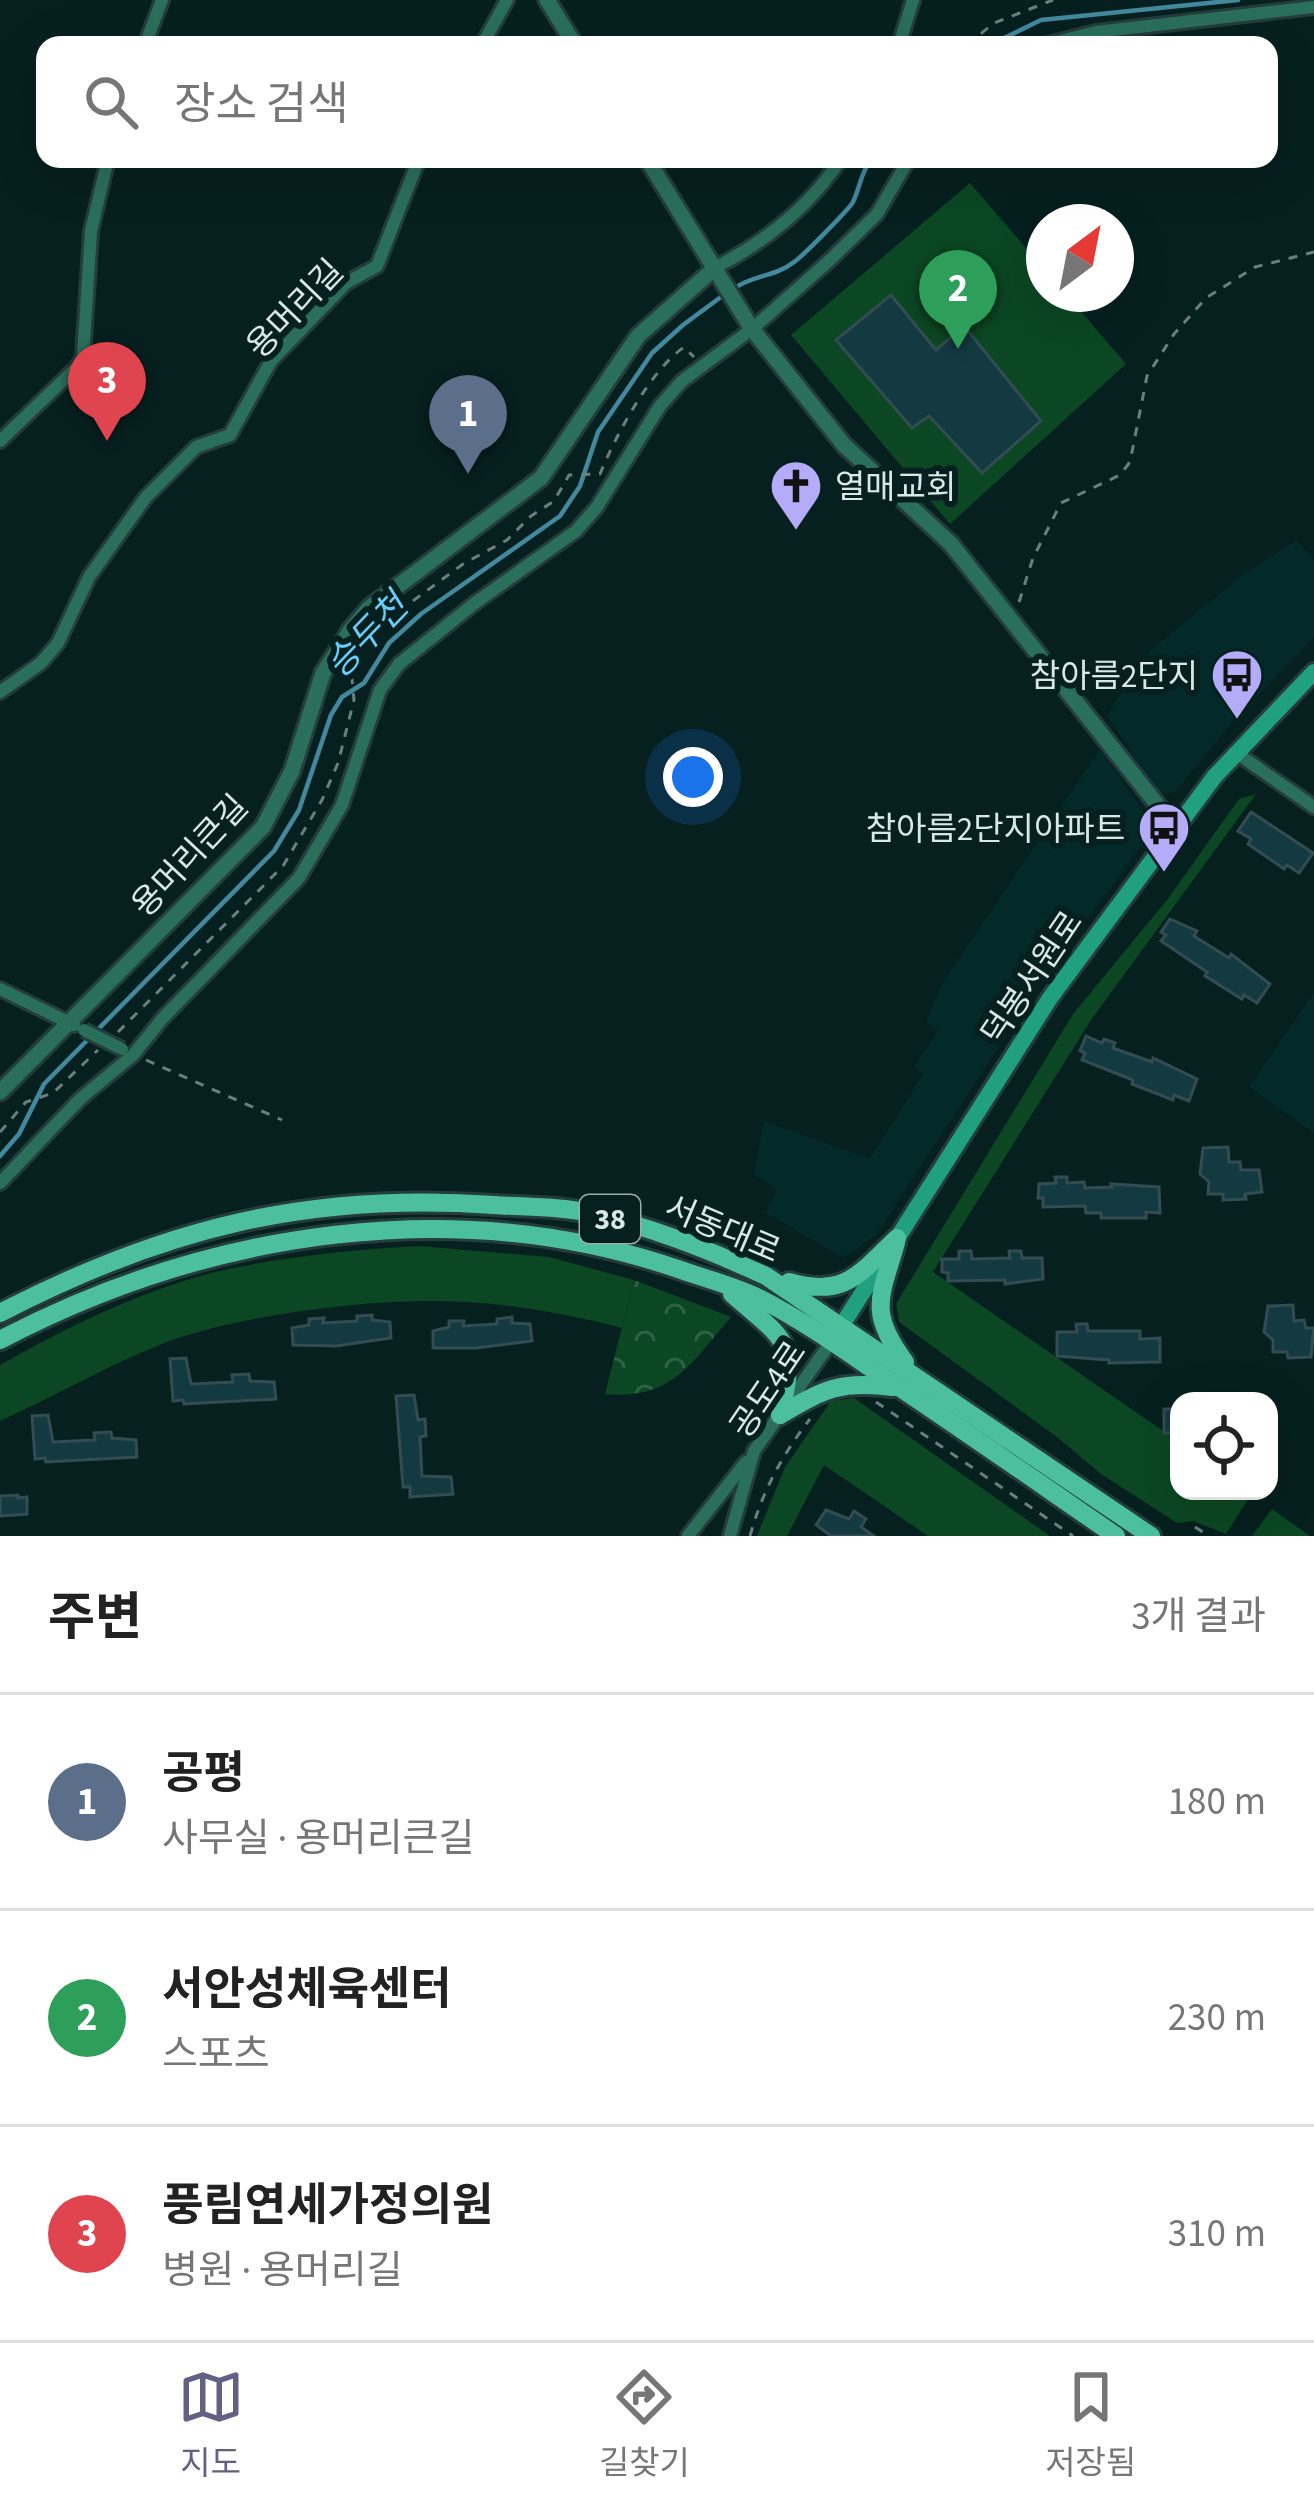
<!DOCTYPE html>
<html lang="ko">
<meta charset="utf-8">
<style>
:root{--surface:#fff;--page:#f2f2f2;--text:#222;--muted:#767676;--line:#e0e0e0;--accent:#646083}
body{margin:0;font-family:"Source Sans 3","Noto Sans KR",sans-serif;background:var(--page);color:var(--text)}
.controls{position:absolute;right:36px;bottom:36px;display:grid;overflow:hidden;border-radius:24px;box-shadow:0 12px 48px #0002}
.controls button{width:108px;height:108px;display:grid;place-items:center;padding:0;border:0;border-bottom:3px solid var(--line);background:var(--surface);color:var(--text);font:60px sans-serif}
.compass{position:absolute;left:1026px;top:204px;width:108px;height:108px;border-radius:50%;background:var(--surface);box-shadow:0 12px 48px #0002;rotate:32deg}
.you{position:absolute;left:693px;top:777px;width:42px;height:42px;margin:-30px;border:9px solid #fff;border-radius:50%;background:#1a73e8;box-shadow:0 0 0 18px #1a73e833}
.badge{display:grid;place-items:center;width:78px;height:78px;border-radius:50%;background:var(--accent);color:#fff;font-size:39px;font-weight:700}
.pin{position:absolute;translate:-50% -99px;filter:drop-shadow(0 3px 6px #0008)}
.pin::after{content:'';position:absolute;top:63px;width:42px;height:36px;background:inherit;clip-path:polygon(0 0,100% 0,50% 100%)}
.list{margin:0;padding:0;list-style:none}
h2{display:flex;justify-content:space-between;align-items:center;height:156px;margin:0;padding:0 48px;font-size:51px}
h2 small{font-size:39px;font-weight:400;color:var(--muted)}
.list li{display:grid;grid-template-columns:78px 1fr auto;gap:36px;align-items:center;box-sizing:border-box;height:216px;padding:0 48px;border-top:3px solid var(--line)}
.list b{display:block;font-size:45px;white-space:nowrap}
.list p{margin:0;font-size:39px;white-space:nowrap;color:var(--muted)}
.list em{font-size:39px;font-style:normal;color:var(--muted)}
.icon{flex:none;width:66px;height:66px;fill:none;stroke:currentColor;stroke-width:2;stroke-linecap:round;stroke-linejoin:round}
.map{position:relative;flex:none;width:1314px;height:1536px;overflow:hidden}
.search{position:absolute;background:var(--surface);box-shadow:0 12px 48px #0002;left:36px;right:36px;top:36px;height:132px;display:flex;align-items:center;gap:30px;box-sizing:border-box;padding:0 42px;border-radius:24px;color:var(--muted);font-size:45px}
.sheet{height:804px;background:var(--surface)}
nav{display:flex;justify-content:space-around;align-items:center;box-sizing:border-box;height:168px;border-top:3px solid var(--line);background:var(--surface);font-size:33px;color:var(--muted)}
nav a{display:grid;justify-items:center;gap:6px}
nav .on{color:var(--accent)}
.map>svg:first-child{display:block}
.built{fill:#032a28}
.green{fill:#0b4722}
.forest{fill:url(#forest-crowns)}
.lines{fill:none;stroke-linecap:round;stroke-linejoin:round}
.stream{stroke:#43899e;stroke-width:4.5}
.building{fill:#133a41;stroke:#324c51;stroke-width:3}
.minor-casing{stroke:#243c3b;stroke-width:18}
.tertiary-casing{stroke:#243c3b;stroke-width:21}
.secondary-casing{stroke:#243c3b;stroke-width:22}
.primary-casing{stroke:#243c3b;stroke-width:24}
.path{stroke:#6a7f7e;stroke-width:3;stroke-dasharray:9 9;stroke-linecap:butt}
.minor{stroke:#2a6f5b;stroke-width:12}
.tertiary{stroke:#2a6f5b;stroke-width:15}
.secondary{stroke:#20a07f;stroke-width:16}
.primary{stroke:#4cc09e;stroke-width:18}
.minor-bridge-casing{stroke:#243c3b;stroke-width:18;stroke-linecap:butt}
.minor-bridge{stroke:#2a6f5b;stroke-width:12}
.labels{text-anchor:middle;stroke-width:12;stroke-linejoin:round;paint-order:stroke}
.shield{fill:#06201f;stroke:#9aacab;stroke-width:3}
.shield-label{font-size:30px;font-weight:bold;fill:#d9e8e7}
.street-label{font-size:33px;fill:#d9e8e7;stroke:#06201f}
.poi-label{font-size:33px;fill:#d9e8e7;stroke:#06201f;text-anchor:end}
.water-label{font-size:36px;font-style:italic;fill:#68cdf9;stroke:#06201f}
</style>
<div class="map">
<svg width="1314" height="1536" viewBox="0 0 1314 1536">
<defs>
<pattern id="forest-crowns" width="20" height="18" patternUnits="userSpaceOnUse" patternTransform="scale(3)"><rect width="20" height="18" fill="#0b4722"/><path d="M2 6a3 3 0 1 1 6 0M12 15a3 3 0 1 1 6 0" fill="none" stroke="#2e6242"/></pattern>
</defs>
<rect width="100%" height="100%" fill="#06201f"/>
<!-- built -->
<g class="built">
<polygon points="1297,540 1314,560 1314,637 1229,726 1175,792 1167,795 1157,791 1107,715 1150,651 1244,574"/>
<polygon points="1100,750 1146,815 1151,827 1149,835 1034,992 876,1235 843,1258 765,1212 778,1190 754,1175 764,1121 870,1159 924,1073 914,1067 938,1031 926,1021 945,979"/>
<polygon points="1314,993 1314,1133 1249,1087"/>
</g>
<!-- green -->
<g class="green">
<polygon points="970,183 1044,269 1044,294 1066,294 1126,364 950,524 791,335"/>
<polygon points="1256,794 1091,1020 933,1272 1179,1442 1179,1491 1252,1493 1226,1534 1193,1521 1177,1523 1101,1474 1057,1437 899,1322 896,1304 1073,1014 1167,900 1239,799"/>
<path d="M419 1246 549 1257 634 1280 622 1328C502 1298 424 1294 302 1311 256 1318 211 1326 167 1342 110 1364 55 1396 0 1421V1365C69 1326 146 1288 224 1270 289 1256 353 1250 419 1246Z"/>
<polygon points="854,1398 1050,1536 928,1536 824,1465 787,1536 757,1536 785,1467 831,1401"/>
<polygon points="1272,1509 1310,1536 1252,1536"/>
</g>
<!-- forest -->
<path class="forest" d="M634 1280 731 1317C691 1363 673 1400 605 1394Z"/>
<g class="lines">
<!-- stream -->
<g class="stream">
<polyline points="990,45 1041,20 1238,0"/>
<path d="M735 288C753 275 775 277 794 262 802 257 850 208 853 202 860 187 861 173 871 159"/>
<polyline points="0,1156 19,1134 44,1084 274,851 299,810 331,715 342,697 364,683 389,643 421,614 560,516 580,486 598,432 652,353 683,325 725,294"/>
</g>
</g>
<!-- building -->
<g class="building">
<polygon points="891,295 936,350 964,326 1041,421 982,473 929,416 912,428 836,340"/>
<polygon points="1251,812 1313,853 1299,873 1287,865 1284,869 1248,844 1251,839 1238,831"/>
<polygon points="1170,919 1197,931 1194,936 1229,958 1231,954 1270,984 1257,1003 1244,995 1242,999 1205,976 1207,972 1161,941 1166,935 1161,932"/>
<polygon points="1086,1036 1102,1043 1104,1039 1115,1043 1113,1048 1152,1062 1153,1058 1197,1079 1189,1101 1174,1095 1173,1100 1132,1084 1133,1080 1082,1060 1085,1053 1080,1051"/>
<polygon points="1228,1147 1229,1162 1240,1162 1241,1170 1259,1170 1262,1192 1245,1194 1246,1199 1223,1200 1223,1194 1208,1194 1209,1182 1200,1174 1203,1148"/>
<polygon points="1055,1177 1067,1177 1067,1183 1084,1182 1085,1188 1112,1187 1111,1184 1159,1187 1160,1213 1146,1212 1146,1218 1101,1218 1101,1213 1086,1213 1085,1206 1043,1207 1043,1198 1038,1198 1039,1184 1056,1183"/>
<polygon points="959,1251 971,1251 972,1259 1010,1258 1009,1251 1021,1251 1022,1258 1042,1258 1043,1279 1005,1284 1005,1280 948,1281 948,1273 942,1272 942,1259 959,1259"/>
<polygon points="1293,1305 1294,1321 1304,1320 1306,1328 1314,1328 1311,1357 1288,1358 1287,1352 1273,1352 1273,1340 1264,1332 1268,1306"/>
<polygon points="372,1315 372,1320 390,1322 391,1338 336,1346 293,1345 292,1328 309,1325 309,1319 324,1318 323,1323 357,1321 357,1316"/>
<polygon points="512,1317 512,1323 530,1324 532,1341 476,1348 433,1348 433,1331 449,1327 449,1321 464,1321 463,1326 497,1324 497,1319"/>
<polygon points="1076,1324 1087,1324 1088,1331 1140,1331 1140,1339 1160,1338 1160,1362 1109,1363 1109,1360 1057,1356 1057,1332 1077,1332"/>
<polygon points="186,1358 191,1384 233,1382 232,1375 249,1374 250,1381 274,1382 276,1399 184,1404 183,1400 173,1401 170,1359"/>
<polygon points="414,1395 418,1420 425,1419 426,1436 420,1437 422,1476 451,1477 453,1494 410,1497 410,1487 403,1487 396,1396"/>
<rect x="1164" y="1409" width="15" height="24"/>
<polygon points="48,1415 53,1442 95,1440 94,1433 111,1432 112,1438 136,1440 137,1457 46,1462 45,1458 35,1459 32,1416"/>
<polygon points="18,1495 18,1498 27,1497 27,1514 0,1516 0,1496"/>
<polygon points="826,1510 849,1519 854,1511 866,1519 861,1527 874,1536 831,1536 816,1525"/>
</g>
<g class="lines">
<!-- minor casing -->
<g class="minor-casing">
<g id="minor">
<polyline points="145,45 162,0"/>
<polyline points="482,45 507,0"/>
<polyline points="899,45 913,0"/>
<polyline points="1044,45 1096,32 1314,7"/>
<path d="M716 267C767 241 809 207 841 159"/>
<polyline points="0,441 77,367 83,357 91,231 108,159"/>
<polyline points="0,692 41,663 58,643 89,577 146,497 196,447 230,435 271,361 346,283 377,266 419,159"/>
<polyline points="1235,752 1314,807"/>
<polyline points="0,989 74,1025"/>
<polyline points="0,1183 80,1099 133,1055 162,1019 299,878 342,805 380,690 399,664 475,603 576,531 597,507 660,406 682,381 752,329 830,260 877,214 909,159"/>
<polyline points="688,1536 746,1462"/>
<polyline points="730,1536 754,1451 831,1342"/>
</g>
</g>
<!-- tertiary casing -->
<g class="tertiary-casing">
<g id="tertiary">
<polyline points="547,0 575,45"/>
<polyline points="647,159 752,329 844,445 951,544 1175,827"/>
<polyline points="0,1092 263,827 292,771 323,673 351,629 369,608 541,478 638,336 716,267"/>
</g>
</g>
<!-- secondary casing -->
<g class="secondary-casing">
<polyline id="secondary" points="835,1336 1050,998 1215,776 1314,672"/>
</g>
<!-- primary casing -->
<g class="primary-casing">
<g id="primary">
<path d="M896 1243C880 1298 868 1312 905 1362"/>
<path d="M789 1282C845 1298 859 1274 897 1238"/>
<path d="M732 1294C787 1342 798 1340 780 1415"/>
<path d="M0 1313C164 1228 309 1192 494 1205 524 1207 556 1206 585 1212 649 1226 707 1249 766 1276L1151 1536"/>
<path d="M0 1340C210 1230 458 1192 684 1271 710 1280 737 1287 761 1299 804 1321 844 1350 884 1377 962 1429 1039 1483 1116 1536"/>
<path d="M780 1415C824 1389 841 1380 893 1387"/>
</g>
</g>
<!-- path -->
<g class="path">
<polyline points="967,45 994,23 1053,0"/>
<polyline points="1019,602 1033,558 1061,503 1120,475 1130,462 1147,376 1174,334 1206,298 1255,267 1314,252"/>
<path d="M118 1032 283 866 322 800 338 763 354 700 351 669 359 654 406 606 463 564 507 540 531 516 554 501 569 475 600 474C616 435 650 371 684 347L694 357"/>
<polyline points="146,1060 282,1120"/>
<polyline points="0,1132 26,1102 53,1093 98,1050"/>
<polyline points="876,1402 1073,1536"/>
<polyline points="1195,1527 1209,1536"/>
<path d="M750 1536C762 1492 782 1455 810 1419"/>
</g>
<!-- minor -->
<use href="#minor" class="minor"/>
<!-- tertiary -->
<use href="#tertiary" class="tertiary"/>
<!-- secondary -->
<use href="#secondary" class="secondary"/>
<!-- primary -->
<use href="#primary" class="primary"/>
<!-- minor-bridge casing -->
<g class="minor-bridge-casing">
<polyline id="minor-bridge" points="84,1030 122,1049"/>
</g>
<!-- minor-bridge -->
<use href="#minor-bridge" class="minor-bridge"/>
</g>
<!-- icons -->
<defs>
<g id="church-pin" transform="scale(2.7)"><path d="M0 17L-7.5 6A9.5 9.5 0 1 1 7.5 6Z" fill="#b4acf9" stroke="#06201f"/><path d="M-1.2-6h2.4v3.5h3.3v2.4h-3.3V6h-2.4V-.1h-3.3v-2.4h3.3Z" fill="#111"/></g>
<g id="bus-pin" transform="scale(2.7)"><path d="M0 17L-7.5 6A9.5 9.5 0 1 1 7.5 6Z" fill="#b4acf9" stroke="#06201f"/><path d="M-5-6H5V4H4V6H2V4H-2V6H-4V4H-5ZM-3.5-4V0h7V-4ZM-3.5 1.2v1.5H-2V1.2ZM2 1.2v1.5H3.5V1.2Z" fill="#111"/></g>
</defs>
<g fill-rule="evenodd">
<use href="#church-pin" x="796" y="486"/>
<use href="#bus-pin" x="1237" y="675"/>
<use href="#bus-pin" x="1164" y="828"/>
</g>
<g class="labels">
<!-- shield labels -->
<rect class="shield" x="580" y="1195" width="60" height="48" rx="9"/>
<g class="shield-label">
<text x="610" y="1229">38</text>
</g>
<!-- street labels -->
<g class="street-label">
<text transform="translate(294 308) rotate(-46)" y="12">용머리길</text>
<text transform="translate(189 855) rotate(-47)" y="12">용머리큰길</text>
<text transform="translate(1031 977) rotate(-56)" y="12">덕봉서원로</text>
<text transform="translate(723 1228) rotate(23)" y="12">서동대로</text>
<text transform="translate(767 1389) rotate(-56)" y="12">공도4로</text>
</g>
<!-- poi labels -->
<g class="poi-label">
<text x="835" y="498" text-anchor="start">열매교회</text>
<text x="1198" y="687">참아름2단지</text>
<text x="1125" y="840">참아름2단지아파트</text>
</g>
<!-- water labels -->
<g class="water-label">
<text transform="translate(366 635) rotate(-46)" y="13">승두천</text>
</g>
</g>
</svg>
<div class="controls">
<button><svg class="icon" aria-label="locate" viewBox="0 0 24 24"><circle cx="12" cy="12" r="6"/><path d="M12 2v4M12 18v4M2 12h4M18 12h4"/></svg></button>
</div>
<svg class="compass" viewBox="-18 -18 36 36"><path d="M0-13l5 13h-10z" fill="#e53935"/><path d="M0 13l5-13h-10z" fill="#767676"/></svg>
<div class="you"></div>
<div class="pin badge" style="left:468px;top:474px;background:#5c6f8a">1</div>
<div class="pin badge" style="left:958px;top:349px;background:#2e9e5b">2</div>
<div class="pin badge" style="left:107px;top:441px;background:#e0444e">3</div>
<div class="search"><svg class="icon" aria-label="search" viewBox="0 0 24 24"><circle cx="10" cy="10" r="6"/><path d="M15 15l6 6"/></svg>장소 검색</div>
</div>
<section class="sheet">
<h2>주변<small>3개 결과</small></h2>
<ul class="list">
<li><span class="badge" style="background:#5c6f8a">1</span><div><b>공평</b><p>사무실 · 용머리큰길</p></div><em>180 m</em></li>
<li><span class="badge" style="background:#2e9e5b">2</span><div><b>서안성체육센터</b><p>스포츠</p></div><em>230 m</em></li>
<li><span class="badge" style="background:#e0444e">3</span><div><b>풍림연세가정의원</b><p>병원 · 용머리길</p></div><em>310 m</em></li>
</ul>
</section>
<nav>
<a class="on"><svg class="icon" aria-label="map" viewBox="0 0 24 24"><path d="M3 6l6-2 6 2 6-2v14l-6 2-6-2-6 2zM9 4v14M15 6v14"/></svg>지도</a>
<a><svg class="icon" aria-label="directions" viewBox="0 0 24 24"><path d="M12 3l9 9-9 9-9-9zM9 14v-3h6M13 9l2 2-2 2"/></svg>길찾기</a>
<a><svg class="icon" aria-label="saved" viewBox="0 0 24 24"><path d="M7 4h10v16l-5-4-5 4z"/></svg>저장됨</a>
</nav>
